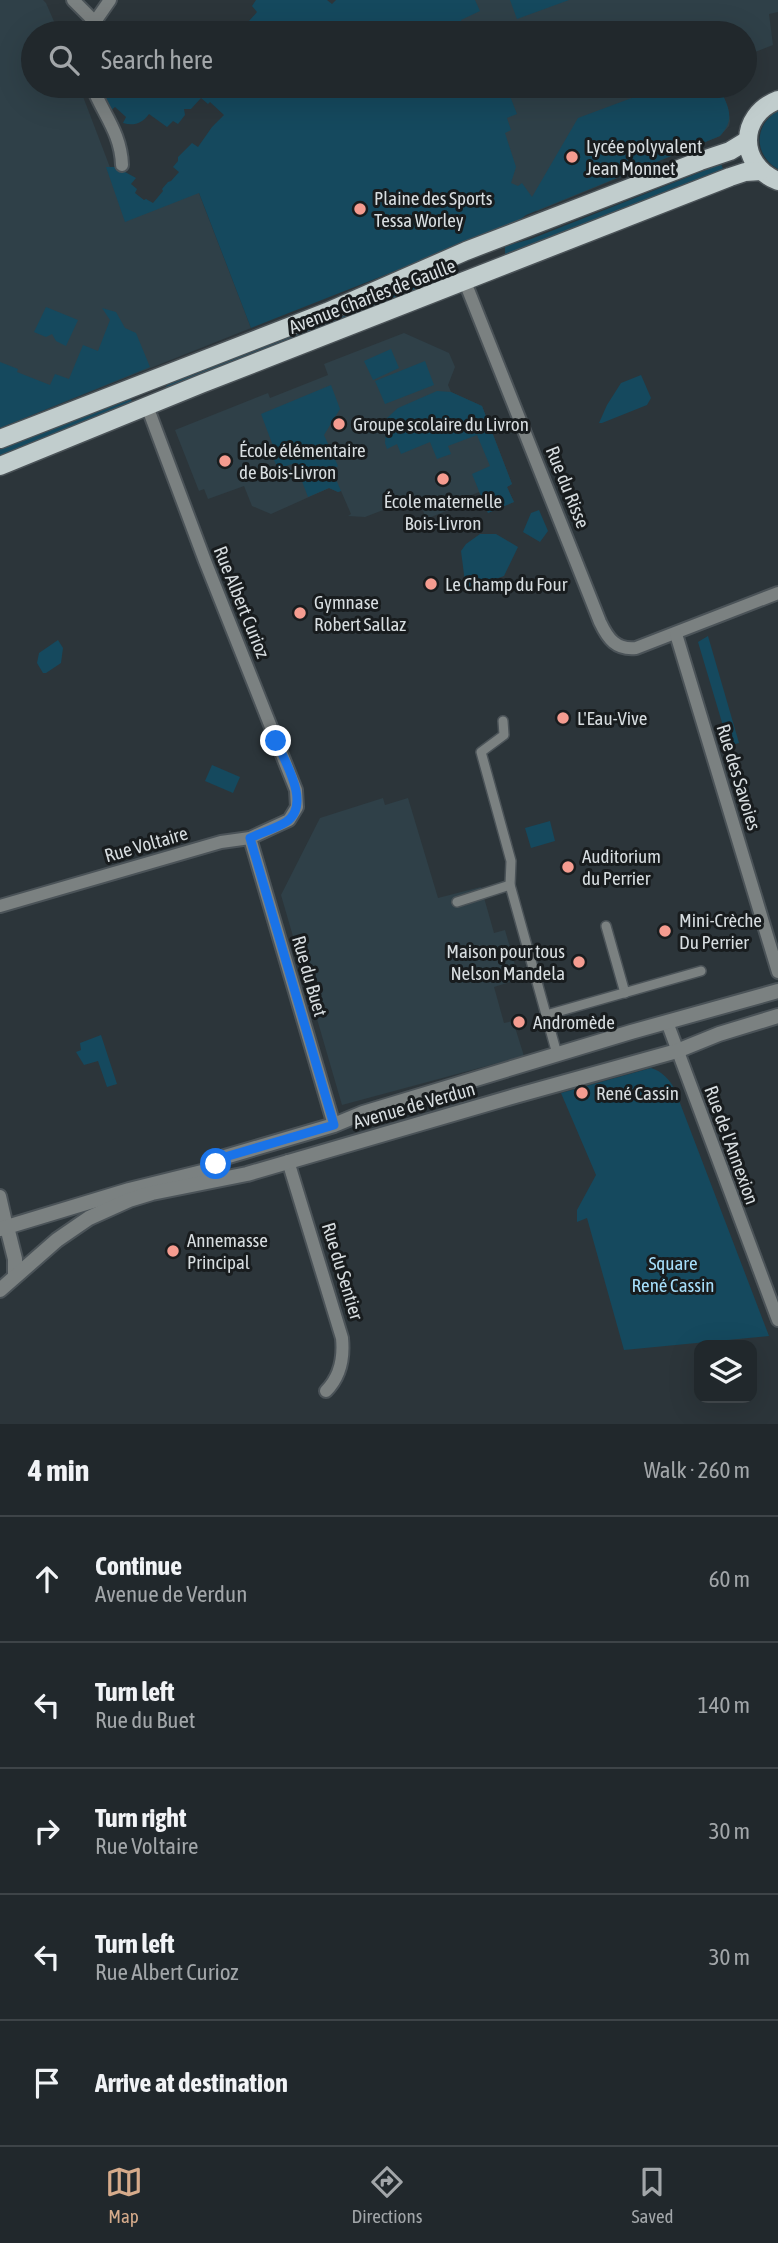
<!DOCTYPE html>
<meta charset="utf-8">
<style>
:root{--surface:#21282c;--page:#293034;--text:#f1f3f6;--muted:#a2a6a9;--line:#3e4448;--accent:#d6ab8b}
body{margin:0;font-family:"Asap Condensed",sans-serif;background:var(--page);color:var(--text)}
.controls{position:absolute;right:21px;bottom:21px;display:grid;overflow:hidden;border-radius:14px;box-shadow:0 7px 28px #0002}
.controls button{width:63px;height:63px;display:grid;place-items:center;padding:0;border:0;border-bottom:2px solid var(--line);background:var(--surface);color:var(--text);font:35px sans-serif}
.stop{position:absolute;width:21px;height:21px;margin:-16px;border:5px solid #1a73e8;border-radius:50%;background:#fff}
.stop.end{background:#1a73e8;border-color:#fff;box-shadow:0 2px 7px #0008}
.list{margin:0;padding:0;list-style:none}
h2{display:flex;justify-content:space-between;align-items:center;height:91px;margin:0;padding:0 28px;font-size:30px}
h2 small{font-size:23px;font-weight:400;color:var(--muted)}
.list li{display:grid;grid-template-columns:46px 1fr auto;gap:21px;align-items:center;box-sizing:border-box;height:126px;padding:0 28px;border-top:2px solid var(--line)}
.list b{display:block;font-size:26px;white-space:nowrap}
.list p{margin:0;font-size:23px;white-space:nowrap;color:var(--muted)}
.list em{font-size:23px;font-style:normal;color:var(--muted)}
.icon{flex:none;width:38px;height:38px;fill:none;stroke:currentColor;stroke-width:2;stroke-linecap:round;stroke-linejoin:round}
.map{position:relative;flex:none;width:778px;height:1424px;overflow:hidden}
.search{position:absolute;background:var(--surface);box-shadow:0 7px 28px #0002;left:21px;right:21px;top:21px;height:77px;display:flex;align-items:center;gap:18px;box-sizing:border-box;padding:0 24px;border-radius:38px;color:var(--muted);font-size:26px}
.sheet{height:721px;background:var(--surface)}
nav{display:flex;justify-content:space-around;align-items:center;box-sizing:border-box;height:98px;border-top:2px solid var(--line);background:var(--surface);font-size:19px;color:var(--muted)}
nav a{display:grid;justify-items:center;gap:4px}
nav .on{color:var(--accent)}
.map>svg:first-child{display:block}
.built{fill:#2f4048}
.green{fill:#15495e}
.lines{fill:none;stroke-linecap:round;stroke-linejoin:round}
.pedestrian-casing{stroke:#4b5358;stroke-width:12}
.minor-casing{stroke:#4b5358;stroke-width:16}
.tertiary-casing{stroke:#4b5358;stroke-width:18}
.primary-casing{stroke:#4b5358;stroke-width:21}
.pedestrian{stroke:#7b8181;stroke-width:9}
.minor{stroke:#7b8181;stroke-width:12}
.tertiary{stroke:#7b8181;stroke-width:14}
.primary{stroke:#c1cdcd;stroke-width:18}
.route{stroke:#1a73e8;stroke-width:9}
.poi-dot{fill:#f59c90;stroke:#181c1e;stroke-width:2.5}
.labels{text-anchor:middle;stroke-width:6;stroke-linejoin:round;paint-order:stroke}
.poi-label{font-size:19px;fill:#d7dde0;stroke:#181c1e;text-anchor:start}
.street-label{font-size:19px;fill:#d7dde0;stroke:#181c1e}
.park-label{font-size:19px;fill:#a6defa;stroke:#181c1e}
</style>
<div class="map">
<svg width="778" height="1424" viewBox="0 0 778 1424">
<rect width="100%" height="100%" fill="#2c353a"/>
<!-- built -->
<g class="built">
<polygon points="0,0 43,0 46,3 59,33 33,33 33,86 79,86 127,212 142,209 195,183 251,328 0,428"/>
<polygon points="441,0 778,0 778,12 769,14 773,45 745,56 745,33 454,33"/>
<polygon points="474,86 719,86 728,108 730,121 729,126 720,136 538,211 506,202"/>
<polygon points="404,333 449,353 455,367 448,385 451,392 482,406 512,484 507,487 514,502 488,513 479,492 454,502 450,492 445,495 451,509 426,519 422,508 414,511 409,500 365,517 348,516 351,514 341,491 338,492 329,488 271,514 252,506 244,486 208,499 204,489 199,491 175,430 268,393 270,398 328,375 324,364"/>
<polygon points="383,798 385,805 408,798 438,898 481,887 494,933 505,930 519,979 494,987 504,1023 513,1021 524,1056 342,1105 281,895 320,818"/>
</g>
<!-- green -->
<g class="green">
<polygon points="256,0 327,0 332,4 336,0 475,0 480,11 461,20 466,33 240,33 246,22 249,21 257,12 252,6"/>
<polygon points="510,0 569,0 517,19"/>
<path d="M98 86 116 96 124 86H485L486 87 506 86 517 114 507 118 511 130 505 133 516 167 511 183 518 186 522 183 532 197 578 118 664 86H719C727 106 737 117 720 136L526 215 514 224 251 328 199 193 125 222 106 167H116L136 178 131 184 137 189 135 193 144 200 146 199 153 203 163 191 162 189 168 182 171 181 179 172 173 167 178 161V157L192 143 198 147 212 127 224 115 210 102 208 104 201 98 191 109H184L185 115 178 124 173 121 167 127 149 114C142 124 133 126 123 123L126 117 115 107 109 112Z"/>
<path d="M778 111V169C754 156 753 125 778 111Z"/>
<polygon points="721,164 724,171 505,261 505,246 531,239"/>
<polygon points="438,271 444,286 148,402 151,395 162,391 172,380 425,280 430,274"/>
<polygon points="46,307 78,320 66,346 56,341 52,334 46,337 34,332"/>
<polygon points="102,308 116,312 125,328 136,333 150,367 0,428 0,362 18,369 17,372 50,385 55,374 69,379 83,345 98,351 110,320"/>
<polygon points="391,349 399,368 373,380 364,361"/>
<polygon points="425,361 434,385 385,404 375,381"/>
<polygon points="641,375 651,398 647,405 602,423 599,423 607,405 621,383"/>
<polygon points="331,385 340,409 324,435 338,466 332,470 341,491 338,492 329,488 308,497 295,463 278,469 274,460 278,459 261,414"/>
<polygon points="437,391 451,392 482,406 512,484 507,487 514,502 488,513 472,474 490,466 477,435 448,446 451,454 437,459 430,442 401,454 397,444 387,449 385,443 387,418 398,408"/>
<path d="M130 396 134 408C94 419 52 431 17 455L14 450 0 456V448Z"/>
<polygon points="539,510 548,531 540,542 523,532 531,513"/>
<polygon points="480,534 496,534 518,547 504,576 466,590 461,551 466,544"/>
<polygon points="708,636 739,743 729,746 698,642"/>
<polygon points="58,640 63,648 61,663 46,673 43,673 37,663 39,653"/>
<polygon points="212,765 240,777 233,793 205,781"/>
<polygon points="550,821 555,841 531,848 525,828"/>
<polygon points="101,1035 117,1084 107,1087 98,1061 84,1065 76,1052 81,1050 80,1043"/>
<path d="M651 1068C662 1071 670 1080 675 1090L769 1336 624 1350 587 1218 577 1222V1210L596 1175 561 1093Z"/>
</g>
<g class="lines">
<!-- pedestrian casing -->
<g class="pedestrian-casing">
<g id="pedestrian">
<polyline points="503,721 504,735 481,752 511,861 510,885 557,1054"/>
<polyline points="457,902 510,885"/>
<polyline points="606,926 625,993"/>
<polyline points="546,1015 701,971"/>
</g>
</g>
<!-- minor casing -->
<g class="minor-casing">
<g id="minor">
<polyline points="73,0 94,21"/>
<polyline points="87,33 110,0"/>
<path d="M92 86C103 114 121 133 122 165"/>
<path d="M465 282 600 622C608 639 616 650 636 648L778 593"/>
<polyline points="676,634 778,972"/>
<polyline points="250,838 334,1125"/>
<polyline points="0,906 221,842 250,838 289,820 297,807 296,790 205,561 150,414 146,408"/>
<polyline points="667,1022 778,1320"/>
<path d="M288 1161 342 1338C344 1358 341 1376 326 1391"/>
<polyline points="0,1196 7,1227"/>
</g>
</g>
<!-- tertiary casing -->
<g class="tertiary-casing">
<g id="tertiary">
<polyline points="7,1227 15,1259 15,1275"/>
<polyline points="0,1229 129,1190 214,1169 218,1161 225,1157 334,1125 363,1113 631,1032 778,991"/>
<polyline points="0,1290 57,1240 89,1218 129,1200 152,1193 247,1174 515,1096 677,1051 719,1034 778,1016"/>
</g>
</g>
<!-- primary casing -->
<g class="primary-casing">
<g id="primary">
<path d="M778 100C738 115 738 165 778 181"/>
<polyline points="0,439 327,312 466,251 700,161 730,151 748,140"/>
<polyline points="0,466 201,384 730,177 745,172 761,171"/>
</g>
</g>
<!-- pedestrian -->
<use href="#pedestrian" class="pedestrian"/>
<!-- minor -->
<use href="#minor" class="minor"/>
<!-- tertiary -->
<use href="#tertiary" class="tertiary"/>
<!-- primary -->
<use href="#primary" class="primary"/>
</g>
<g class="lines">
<!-- route -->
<path class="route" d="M216 1164 225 1157 334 1125 250 838C262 832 275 829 286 822 312 805 285 762 276 741"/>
</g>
<!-- markers -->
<g class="poi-dot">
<circle cx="572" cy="157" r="7"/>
<circle cx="360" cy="209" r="7"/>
<circle cx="339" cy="424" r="7"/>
<circle cx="225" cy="461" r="7"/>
<circle cx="443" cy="479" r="7"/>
<circle cx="431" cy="584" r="7"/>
<circle cx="300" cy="613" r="7"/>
<circle cx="563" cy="718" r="7"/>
<circle cx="568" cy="867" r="7"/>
<circle cx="665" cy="931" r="7"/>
<circle cx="579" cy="962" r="7"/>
<circle cx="519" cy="1022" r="7"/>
<circle cx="582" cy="1093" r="7"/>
<circle cx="173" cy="1251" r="7"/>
</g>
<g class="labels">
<!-- poi labels -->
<g class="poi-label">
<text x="586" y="153">Lycée polyvalent<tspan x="586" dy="22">Jean Monnet</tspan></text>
<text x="374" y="205">Plaine des Sports<tspan x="374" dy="22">Tessa Worley</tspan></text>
<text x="353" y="431">Groupe scolaire du Livron</text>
<text x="239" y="457">École élémentaire<tspan x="239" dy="22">de Bois-Livron</tspan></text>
<text x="443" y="508" text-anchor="middle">École maternelle<tspan x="443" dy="22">Bois-Livron</tspan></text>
<text x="445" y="591">Le Champ du Four</text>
<text x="314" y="609">Gymnase<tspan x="314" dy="22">Robert Sallaz</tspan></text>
<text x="577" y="725">L'Eau-Vive</text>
<text x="582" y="863">Auditorium<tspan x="582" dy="22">du Perrier</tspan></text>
<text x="679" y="927">Mini-Crèche<tspan x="679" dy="22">Du Perrier</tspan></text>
<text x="565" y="958" text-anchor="end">Maison pour tous<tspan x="565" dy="22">Nelson Mandela</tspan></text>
<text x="533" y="1029">Andromède</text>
<text x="596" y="1100">René Cassin</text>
<text x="187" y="1247">Annemasse<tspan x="187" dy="22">Principal</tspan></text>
</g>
<!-- street labels -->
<g class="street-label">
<text transform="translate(372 296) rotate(-21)" y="7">Avenue Charles de Gaulle</text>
<text transform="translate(568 487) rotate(68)" y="7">Rue du Risse</text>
<text transform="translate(242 602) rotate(68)" y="7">Rue Albert Curioz</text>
<text transform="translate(739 777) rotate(73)" y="7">Rue des Savoies</text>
<text transform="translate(146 844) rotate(-16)" y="7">Rue Voltaire</text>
<text transform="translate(310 976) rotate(74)" y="7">Rue du Buet</text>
<text transform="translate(414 1105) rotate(-16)" y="7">Avenue de Verdun</text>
<text transform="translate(732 1145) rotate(70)" y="7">Rue de l'Annexion</text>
<text transform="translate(343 1271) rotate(73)" y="7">Rue du Sentier</text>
</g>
<!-- park labels -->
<g class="park-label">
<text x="673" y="1270">Square<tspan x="673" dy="22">René Cassin</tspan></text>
</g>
</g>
</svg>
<div class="controls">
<button><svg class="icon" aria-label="layers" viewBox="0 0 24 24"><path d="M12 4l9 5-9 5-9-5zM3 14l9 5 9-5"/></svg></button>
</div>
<div class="stop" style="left:216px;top:1164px"></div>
<div class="stop end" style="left:276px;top:741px"></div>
<div class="search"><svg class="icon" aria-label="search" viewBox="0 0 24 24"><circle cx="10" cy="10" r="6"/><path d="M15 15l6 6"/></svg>Search here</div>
</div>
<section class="sheet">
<h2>4 min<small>Walk · 260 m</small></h2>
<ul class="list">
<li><svg class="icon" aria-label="ahead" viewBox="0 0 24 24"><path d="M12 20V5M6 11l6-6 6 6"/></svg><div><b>Continue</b><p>Avenue de Verdun</p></div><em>60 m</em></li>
<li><svg class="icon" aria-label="left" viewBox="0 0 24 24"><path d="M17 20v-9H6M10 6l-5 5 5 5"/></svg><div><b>Turn left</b><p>Rue du Buet</p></div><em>140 m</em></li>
<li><svg class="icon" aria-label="right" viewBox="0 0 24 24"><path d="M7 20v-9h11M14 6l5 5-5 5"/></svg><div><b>Turn right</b><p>Rue Voltaire</p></div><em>30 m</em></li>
<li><svg class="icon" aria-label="left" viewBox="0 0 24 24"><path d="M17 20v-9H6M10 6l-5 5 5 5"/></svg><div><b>Turn left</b><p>Rue Albert Curioz</p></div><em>30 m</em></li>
<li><svg class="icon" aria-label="arrive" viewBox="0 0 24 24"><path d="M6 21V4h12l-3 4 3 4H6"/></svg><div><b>Arrive at destination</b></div></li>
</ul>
</section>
<nav>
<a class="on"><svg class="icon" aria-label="map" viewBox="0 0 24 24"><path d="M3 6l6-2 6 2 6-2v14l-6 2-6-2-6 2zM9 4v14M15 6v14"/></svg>Map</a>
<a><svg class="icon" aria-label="directions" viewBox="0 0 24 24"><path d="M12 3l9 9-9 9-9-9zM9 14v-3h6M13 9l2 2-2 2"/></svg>Directions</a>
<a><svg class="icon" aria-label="saved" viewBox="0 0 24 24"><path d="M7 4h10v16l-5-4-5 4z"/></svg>Saved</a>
</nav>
